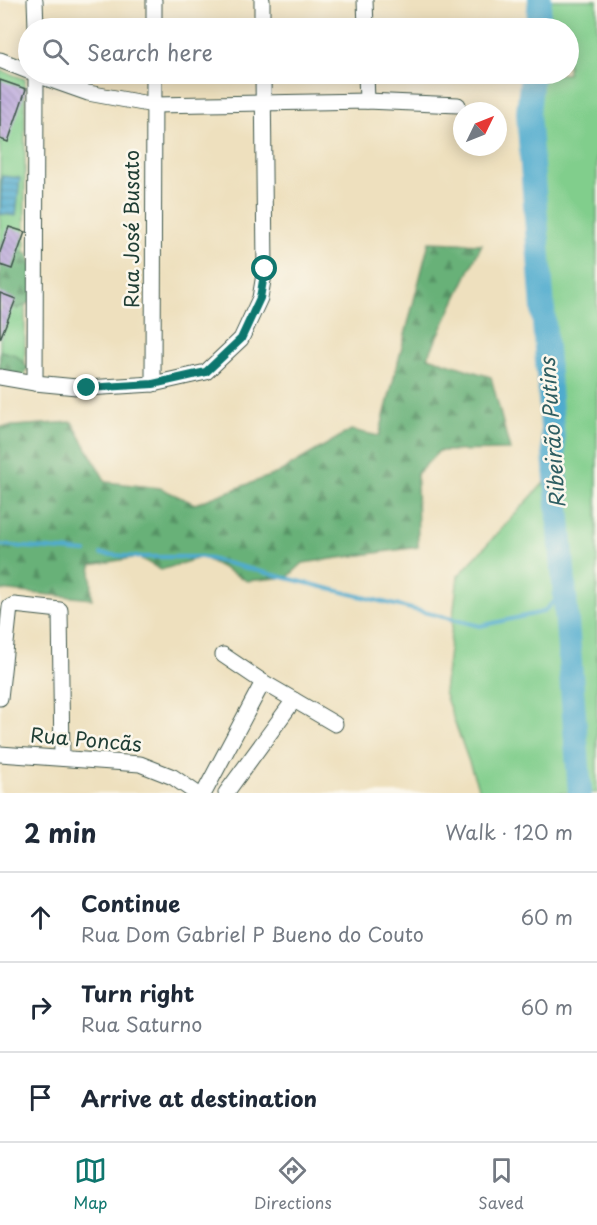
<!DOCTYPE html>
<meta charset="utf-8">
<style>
:root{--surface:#fff;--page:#f6f6f7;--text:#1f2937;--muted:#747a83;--line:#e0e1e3;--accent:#0f766e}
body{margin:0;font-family:"Playpen Sans",sans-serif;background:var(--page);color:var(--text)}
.compass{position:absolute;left:453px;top:102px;width:54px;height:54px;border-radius:50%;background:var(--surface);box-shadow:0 3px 15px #0003;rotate:47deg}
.stop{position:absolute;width:18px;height:18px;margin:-14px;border:4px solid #0f766e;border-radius:50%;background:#fff}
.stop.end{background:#0f766e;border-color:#fff;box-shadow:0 2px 6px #0008}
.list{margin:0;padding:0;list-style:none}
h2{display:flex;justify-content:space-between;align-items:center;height:78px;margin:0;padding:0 24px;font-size:26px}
h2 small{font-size:20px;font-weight:400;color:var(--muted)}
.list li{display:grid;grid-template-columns:39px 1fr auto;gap:18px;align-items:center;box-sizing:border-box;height:90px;padding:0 24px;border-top:2px solid var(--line)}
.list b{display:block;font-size:22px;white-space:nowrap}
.list p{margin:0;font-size:20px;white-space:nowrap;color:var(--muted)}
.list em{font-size:20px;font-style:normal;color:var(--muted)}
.icon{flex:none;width:33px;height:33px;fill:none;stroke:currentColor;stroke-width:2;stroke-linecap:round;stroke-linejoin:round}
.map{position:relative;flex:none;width:597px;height:793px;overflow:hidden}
.search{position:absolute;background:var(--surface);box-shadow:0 3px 15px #0003;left:18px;right:18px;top:18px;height:66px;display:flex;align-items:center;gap:15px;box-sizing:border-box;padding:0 21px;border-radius:33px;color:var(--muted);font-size:22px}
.sheet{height:348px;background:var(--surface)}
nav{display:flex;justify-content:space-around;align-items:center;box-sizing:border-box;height:84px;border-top:2px solid var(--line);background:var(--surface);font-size:16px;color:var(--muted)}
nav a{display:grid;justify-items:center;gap:3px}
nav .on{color:var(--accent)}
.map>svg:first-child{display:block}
.green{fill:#81ce8c;stroke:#508660;stroke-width:1.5}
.forest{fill:url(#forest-firs);stroke:#447756;stroke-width:1.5}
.water{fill:url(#water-rules);stroke:#387481;stroke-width:1.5}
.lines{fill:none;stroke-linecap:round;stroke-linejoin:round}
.stream{stroke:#50abce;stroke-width:4}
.river{stroke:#50abce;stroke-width:24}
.building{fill:url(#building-back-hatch)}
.street-casing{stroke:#3e5549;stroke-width:17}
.street{stroke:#fff;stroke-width:15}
.route{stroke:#0f766e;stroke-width:8}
.labels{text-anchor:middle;stroke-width:5;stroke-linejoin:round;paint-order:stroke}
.street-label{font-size:20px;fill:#1f3d34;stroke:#fbf7ec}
.water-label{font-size:21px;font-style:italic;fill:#2e5e62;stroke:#fbf7ec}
</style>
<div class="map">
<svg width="597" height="793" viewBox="0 0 597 793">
<defs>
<pattern id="forest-firs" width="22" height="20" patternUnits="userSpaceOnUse" patternTransform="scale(1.5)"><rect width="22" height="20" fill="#68b178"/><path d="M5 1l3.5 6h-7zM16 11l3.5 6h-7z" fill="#559163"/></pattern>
<pattern id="water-rules" width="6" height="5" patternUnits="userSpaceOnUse" patternTransform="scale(1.5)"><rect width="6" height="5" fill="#50abce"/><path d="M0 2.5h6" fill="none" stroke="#428ca8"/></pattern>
<pattern id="building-back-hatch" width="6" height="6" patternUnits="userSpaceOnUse" patternTransform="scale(1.5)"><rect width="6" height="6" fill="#b8a4db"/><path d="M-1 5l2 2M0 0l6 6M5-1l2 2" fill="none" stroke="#9587b2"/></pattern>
</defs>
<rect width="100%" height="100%" fill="#fbf7ec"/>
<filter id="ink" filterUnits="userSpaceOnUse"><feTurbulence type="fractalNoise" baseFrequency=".0167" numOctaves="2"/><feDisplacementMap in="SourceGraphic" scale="12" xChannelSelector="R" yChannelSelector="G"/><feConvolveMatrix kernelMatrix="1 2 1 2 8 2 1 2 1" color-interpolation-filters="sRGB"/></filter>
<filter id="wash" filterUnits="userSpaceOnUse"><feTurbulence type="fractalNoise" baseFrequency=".008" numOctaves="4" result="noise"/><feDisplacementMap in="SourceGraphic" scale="24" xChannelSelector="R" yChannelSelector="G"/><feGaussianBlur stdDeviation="1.35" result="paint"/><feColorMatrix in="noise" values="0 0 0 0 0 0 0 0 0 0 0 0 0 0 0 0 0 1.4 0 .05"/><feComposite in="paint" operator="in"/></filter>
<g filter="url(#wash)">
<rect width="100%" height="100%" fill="#eee0be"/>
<!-- green -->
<g class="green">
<polygon points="541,0 597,0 597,793 480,793 444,692 458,576 556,470 530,98 533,74 568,74 568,28 538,28"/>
<polygon points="0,70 25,79 25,379 0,373"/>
</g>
<!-- forest -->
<g class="forest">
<polygon points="429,242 482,244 428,357 491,377 510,450 439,451 417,474 418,547 303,563 288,577 247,581 202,557 161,570 138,557 91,565 92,599 0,590 0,427 72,422 106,482 160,488 195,504 278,473 351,430 379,436"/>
<polygon points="0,251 28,253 40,297 18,309 0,299"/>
<polygon points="0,351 16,355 29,369 0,380"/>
</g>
<!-- water -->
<polygon class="water" points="2,176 20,178 16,216 0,214"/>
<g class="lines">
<!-- stream -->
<g class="stream">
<polyline points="0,545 86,552"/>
<polyline points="101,554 138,557 202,557 480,626 543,612 566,590"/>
</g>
<!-- river -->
<g class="river">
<polyline points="537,28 540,0"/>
<polyline points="532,74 528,113 580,793"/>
</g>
</g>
<g id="blocks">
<!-- building -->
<g class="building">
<polygon points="0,80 26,89 8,142 0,139"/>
<polygon points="9,227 25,232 12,269 0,265 0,252"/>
<polygon points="0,293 16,299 0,339"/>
</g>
</g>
</g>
<g filter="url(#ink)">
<use href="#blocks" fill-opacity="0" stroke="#3e5549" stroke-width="1.5"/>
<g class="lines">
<!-- street casing -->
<g class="street-casing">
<g id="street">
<polyline points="35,0 36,28"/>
<polyline points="262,0 262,28"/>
<polyline points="365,0 366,28"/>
<polyline points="154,28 154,0"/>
<polyline points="0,60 28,71"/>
<polyline points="34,74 88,93 154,105 367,101 458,105"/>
<polyline points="366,74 367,101"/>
<polyline points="0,377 35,383 87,388 153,384 206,372 241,339 260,298 265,269 263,74"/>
<polyline points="35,383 36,74"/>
<polyline points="153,384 154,74"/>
<polyline points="223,655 263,682"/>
<polyline points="0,698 10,607 14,605 60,610 62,758"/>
<polyline points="294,700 335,724"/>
<polyline points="0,754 140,764 173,777 196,793"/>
<polyline points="204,793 263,682 294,700 226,793"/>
</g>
</g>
<!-- street -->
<use href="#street" class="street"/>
</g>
</g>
<g class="lines" filter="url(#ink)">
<!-- route -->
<polyline class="route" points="87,388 153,384 206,372 241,339 260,298 265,269"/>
</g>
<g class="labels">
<!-- street labels -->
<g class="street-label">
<text transform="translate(132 229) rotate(-90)" y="7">Rua José Busato</text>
<text transform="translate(86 740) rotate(5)" y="7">Rua Poncãs</text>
</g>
<!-- water labels -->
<g class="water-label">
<text transform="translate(553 433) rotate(-94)" y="7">Ribeirão Putins</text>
</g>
</g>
</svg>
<svg class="compass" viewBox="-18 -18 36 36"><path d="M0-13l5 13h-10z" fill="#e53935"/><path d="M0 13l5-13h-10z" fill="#747a83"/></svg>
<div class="stop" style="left:265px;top:269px"></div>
<div class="stop end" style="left:87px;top:388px"></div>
<div class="search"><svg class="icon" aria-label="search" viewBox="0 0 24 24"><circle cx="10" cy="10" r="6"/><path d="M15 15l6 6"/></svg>Search here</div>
</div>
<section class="sheet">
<h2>2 min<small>Walk · 120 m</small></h2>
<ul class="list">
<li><svg class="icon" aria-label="ahead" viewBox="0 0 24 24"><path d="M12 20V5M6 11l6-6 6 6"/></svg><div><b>Continue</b><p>Rua Dom Gabriel P Bueno do Couto</p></div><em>60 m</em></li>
<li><svg class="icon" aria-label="right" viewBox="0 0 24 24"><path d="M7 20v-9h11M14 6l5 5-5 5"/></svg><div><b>Turn right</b><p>Rua Saturno</p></div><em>60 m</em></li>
<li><svg class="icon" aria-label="arrive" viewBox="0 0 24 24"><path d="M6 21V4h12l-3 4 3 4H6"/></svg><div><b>Arrive at destination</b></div></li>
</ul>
</section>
<nav>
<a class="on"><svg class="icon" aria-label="map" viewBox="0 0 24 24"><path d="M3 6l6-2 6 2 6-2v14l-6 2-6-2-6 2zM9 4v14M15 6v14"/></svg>Map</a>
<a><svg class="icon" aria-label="directions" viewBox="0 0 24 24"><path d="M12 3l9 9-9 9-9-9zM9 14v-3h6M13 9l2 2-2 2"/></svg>Directions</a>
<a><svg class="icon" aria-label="saved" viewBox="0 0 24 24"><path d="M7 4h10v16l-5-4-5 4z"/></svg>Saved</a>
</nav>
